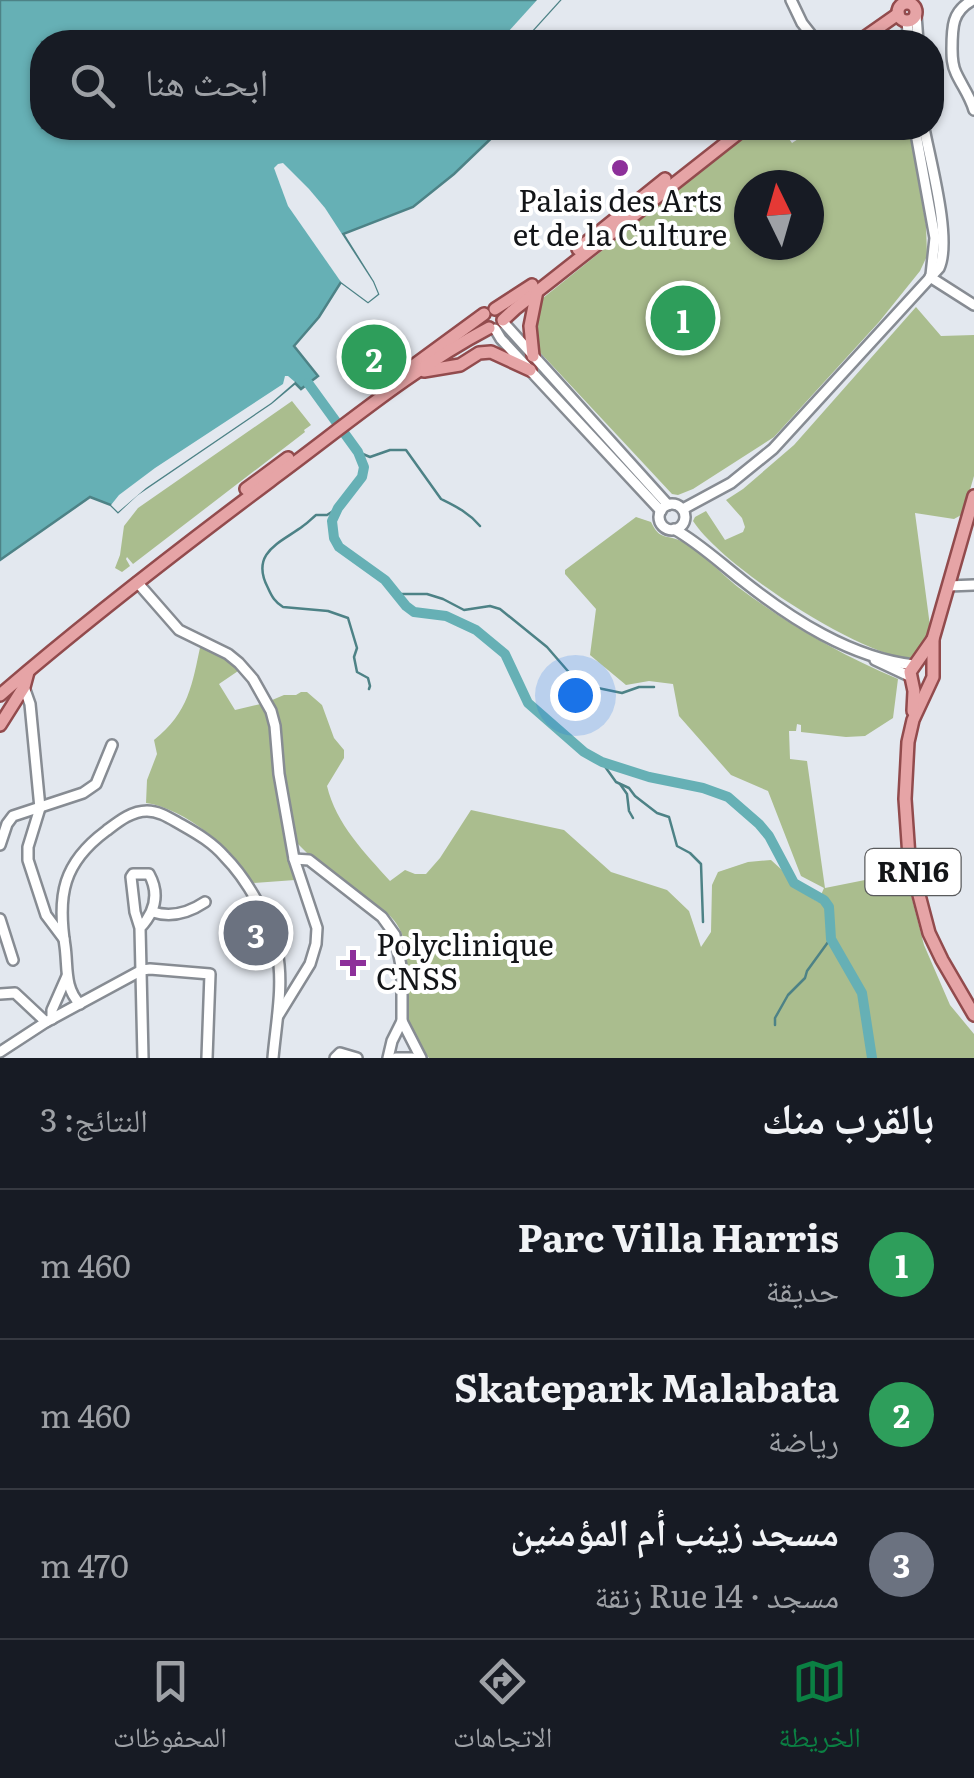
<!DOCTYPE html>
<html lang="ar">
<meta charset="utf-8">
<style>
:root{--surface:#171b24;--page:#20242c;--text:#f1f3f6;--muted:#9ea1a6;--line:#363941;--accent:#0b8043}
body{margin:0;font-family:Literata,"Noto Naskh Arabic",serif;background:var(--page);color:var(--text);direction:rtl}
.compass{position:absolute;left:734px;top:170px;width:90px;height:90px;border-radius:50%;background:var(--surface);box-shadow:0 2px 8px #0004;rotate:355deg}
.you{position:absolute;left:575px;top:695px;width:35px;height:35px;margin:-25px;border:8px solid #fff;border-radius:50%;background:#1a73e8;box-shadow:0 0 0 15px #1a73e833}
.badge{display:grid;place-items:center;width:65px;height:65px;border-radius:50%;background:var(--accent);color:#fff;font-size:32px;font-weight:700}
.pin{position:absolute;translate:-50% -50%;border:5px solid #fff;box-shadow:0 2px 10px #0006}
.list{margin:0;padding:0;list-style:none}
h2{display:flex;justify-content:space-between;align-items:center;height:130px;margin:0;padding:0 40px;font-size:42px}
h2 small{font-size:32px;font-weight:400;color:var(--muted)}
.list li{display:grid;grid-template-columns:65px 1fr auto;gap:30px;align-items:center;box-sizing:border-box;height:150px;padding:0 40px;border-top:2px solid var(--line)}
.list b{display:block;font-size:38px;white-space:nowrap}
.list p{margin:0;font-size:32px;white-space:nowrap;color:var(--muted)}
.list em{font-size:32px;font-style:normal;color:var(--muted)}
.icon{flex:none;width:55px;height:55px;fill:none;stroke:currentColor;stroke-width:2;stroke-linecap:round;stroke-linejoin:round}
.map{position:relative;flex:none;width:974px;height:1058px;overflow:hidden;direction:ltr}
.search{position:absolute;background:var(--surface);box-shadow:0 2px 8px #0004;left:30px;right:30px;top:30px;height:110px;display:flex;align-items:center;gap:25px;box-sizing:border-box;padding:0 35px;border-radius:40px;color:var(--muted);font-size:38px}
.sheet{height:580px;background:var(--surface)}
nav{display:flex;justify-content:space-around;align-items:center;box-sizing:border-box;height:140px;border-top:2px solid var(--line);background:var(--surface);font-size:28px;color:var(--muted)}
nav a{display:grid;justify-items:center;gap:5px}
nav .on{color:var(--accent)}
.map>svg:first-child{display:block}
.green{fill:#aabd8e;fill-rule:evenodd}
.water{fill:#66b0b5;stroke:#4d8286;stroke-width:2.5}
.pier{fill:#e3e8ef}
.lines{fill:none;stroke-linecap:round;stroke-linejoin:round}
.stream{stroke:#4d8286;stroke-width:2.5}
.river{stroke:#66b0b5;stroke-width:10}
.minor-casing{stroke:#878c93;stroke-width:14}
.major-casing{stroke:#924b4d;stroke-width:16}
.minor{stroke:#fff;stroke-width:9}
.major{stroke:#e6a4a6;stroke-width:11}
.poi-dot{fill:#8d309a;stroke:#fff;stroke-width:4}
.labels{text-anchor:middle;stroke-width:8;stroke-linejoin:round;paint-order:stroke}
.shield{fill:#fff;stroke:#5a5b5d;stroke-width:2.5}
.shield-label{font-size:28px;font-weight:bold;fill:#131518}
.poi-label{font-size:30px;fill:#131518;stroke:#fff}
</style>
<div class="map">
<svg width="974" height="1058" viewBox="0 0 974 1058">
<rect width="100%" height="100%" fill="#e3e8ef"/>
<!-- green -->
<g class="green">
<path d="M760 128H781L792 143 815 128H909L926 225 927 256 920 271 879 322 774 437 693 489 678 495 672 494 534 346 533 335 538 302 699 173V169ZM749 185H809V245H749Z"/>
<path d="M916 307 941 336 974 335V476L963 514 954 519 915 513 930 626 920 652 911 659C857 654 722 566 693 521L695 517 706 511 725 540 743 532 745 527 742 518 726 500 743 489 794 445Z"/>
<polygon points="389,327 409,353 408,358 360,392 339,361"/>
<polygon points="292,401 311,425 304,430 305,432 133,564 127,557 126,559 130,566 122,572 115,568 120,555 124,526 138,508"/>
<path d="M636 517 651 522C660 541 666 534 681 541 698 548 725 578 742 590 791 626 843 656 898 679L893 718 865 736 846 737 801 732V725L797 724 796 731H789L790 759 807 761 825 888 905 872 924 945 950 1005 974 1034V1058H429C421 1049 411 1036 409 1024 400 987 419 945 390 916L312 858 296 842 286 844 295 880 253 883C235 850 184 808 146 803L147 780 157 754 154 740C189 712 192 685 201 643L227 657 241 669 219 684 235 710 265 703 284 695H296L301 692H307L322 705 334 738 344 750V758L327 786C336 824 365 853 390 881L405 870 415 874H426L440 858 471 810 564 830 611 872 667 890 689 911 701 947 711 932 712 885 718 872 748 862 771 860 782 870 790 884 818 902 824 888 801 876 768 791 731 775 679 716 673 684 649 681 626 685 590 655 596 609 565 574V570Z"/>
</g>
<!-- water -->
<polygon class="water" points="0,0 560,0 522,42 42,42 42,128 502,128 454,174 413,207 343,234 373,282 378,294 368,302 341,282 319,317 294,346 318,376 301,389 295,383 271,403 136,495 118,512 111,505 90,497 0,560"/>
<!-- pier -->
<g class="pier">
<polygon points="537,0 560,0 522,42 499,42"/>
<polygon points="283,163 309,189 325,208 373,282 378,294 368,302 341,282 288,206 274,168 278,164"/>
<polygon points="285,376 288,376 295,382 271,403 146,488 118,512 111,505 119,495 155,468 283,384"/>
</g>
<g class="lines">
<!-- stream -->
<g class="stream">
<path d="M358 452 370 457 390 450H406L441 499C455 506 468 512 480 526"/>
<path d="M338 508 327 515H316C311 519 308 523 303 526 282 542 249 552 268 588 272 597 275 602 283 607L328 611 348 618 357 648 354 657 357 672 368 678 370 686 369 689"/>
<polyline points="395,594 427,594 443,599 464,610 490,606 500,609 547,647 573,677 593,687 622,693 639,687 654,687"/>
<polyline points="601,761 616,782 629,788 635,796 657,813 669,817 677,846 690,853 701,864 703,922"/>
<polyline points="620,784 627,794 629,811 633,818"/>
<polyline points="775,1025 775,1018 788,995 805,978 807,971 831,938"/>
</g>
<!-- river -->
<polyline class="river" points="308,383 358,452 364,467 362,477 338,508 332,521 334,538 339,547 385,580 406,606 414,612 446,616 476,630 505,654 528,703 584,752 602,762 649,777 703,788 728,797 759,824 769,836 794,883 824,900 829,907 831,939 862,993 872,1058"/>
<!-- minor casing -->
<g class="minor-casing">
<g id="minor">
<polyline points="791,0 802,23 817,42"/>
<path d="M973 0C952 11 952 27 952 49 952 57 952 65 956 73 962 86 970 96 974 110"/>
<polyline points="916,15 918,42"/>
<polyline points="907,22 909,42"/>
<polyline points="915,128 935,238 931,275"/>
<polyline points="930,277 974,305"/>
<polyline points="503,322 668,505"/>
<polyline points="495,329 501,339 661,511"/>
<circle cx="672" cy="517" r="13"/>
<path d="M683 509 731 483 773 449 939 268C952 240 930 160 924 128"/>
<path d="M674 529C699 543 719 562 742 580 791 619 851 658 914 665"/>
<polyline points="137,582 179,630 228,654 239,663 253,679 271,711 275,726 279,774 294,859 317,928 316,944 310,964 278,1016"/>
<polyline points="948,586 974,585"/>
<polyline points="875,660 909,676"/>
<polyline points="24,687 30,704 40,808 28,847 28,860 46,915 64,939"/>
<polyline points="0,845 7,824 13,816 83,793 96,784 112,745"/>
<polyline points="294,859 309,860 382,917 395,935 402,971 402,1021 421,1058"/>
<path d="M153 912C172 918 190 912 205 902"/>
<polyline points="0,919 13,960"/>
<path d="M140 928C155 912 160 894 149 874H133L131 877 135 912 140 928 143 1058"/>
<polyline points="0,994 15,993 46,1022"/>
<path d="M80 1004C64 988 68 967 65 946 57 895 63 863 106 831 118 822 131 811 147 811 160 811 171 819 182 825 198 834 213 843 225 857 246 878 271 921 277 951 284 985 276 1023 273 1058"/>
<polyline points="52,1019 52,1010 67,976"/>
<polyline points="0,1052 46,1022 142,970 150,969 210,974 207,1058"/>
<polyline points="335,1058 340,1053 357,1058"/>
<polyline points="388,1058 392,1041 402,1021"/>
<polyline points="396,1058 412,1058"/>
</g>
</g>
<!-- major casing -->
<g class="major-casing">
<g id="major">
<circle cx="907" cy="12" r="9"/>
<polyline points="858,42 898,14"/>
<polyline points="578,249 665,179"/>
<polyline points="495,309 532,285"/>
<polyline points="503,320 515,309 745,128"/>
<polyline points="533,356 530,326 537,291"/>
<polyline points="424,371 460,365 479,353 491,352 530,370"/>
<polyline points="383,388 484,314"/>
<polyline points="246,489 288,458"/>
<polyline points="974,496 933,639 933,677 913,720 908,742 905,799 909,857 929,933 942,960 974,1015"/>
<path d="M0 695C87 620 178 550 270 481 341 429 411 369 489 328"/>
<polyline points="913,711 914,691 910,672 933,639"/>
<polyline points="0,725 24,687 28,672"/>
</g>
</g>
<!-- minor -->
<use href="#minor" class="minor"/>
<!-- major -->
<use href="#major" class="major"/>
</g>
<!-- markers -->
<g class="poi-dot">
<circle cx="620" cy="168" r="10"/>
<path d="M348 948h10v10h10v10h-10v10h-10v-10h-10v-10h10z"/>
</g>
<g class="labels">
<!-- shield labels -->
<rect class="shield" x="865.5" y="849" width="95" height="46" rx="8"/>
<g class="shield-label">
<text x="913" y="882">RN16</text>
</g>
<!-- poi labels -->
<g class="poi-label">
<text x="620" y="212">Palais des Arts<tspan x="620" dy="34">et de la Culture</tspan></text>
<text x="376" y="956" text-anchor="start">Polyclinique<tspan x="376" dy="34">CNSS</tspan></text>
</g>
</g>
</svg>
<svg class="compass" viewBox="-18 -18 36 36"><path d="M0-13l5 13h-10z" fill="#e53935"/><path d="M0 13l5-13h-10z" fill="#9ea1a6"/></svg>
<div class="you"></div>
<div class="pin badge" style="left:683px;top:318px;background:#2e9e5b">1</div>
<div class="pin badge" style="left:374px;top:357px;background:#2e9e5b">2</div>
<div class="pin badge" style="left:256px;top:933px;background:#6b7280">3</div>
<div class="search"><svg class="icon" aria-label="search" viewBox="0 0 24 24"><circle cx="10" cy="10" r="6"/><path d="M15 15l6 6"/></svg>ابحث هنا</div>
</div>
<section class="sheet">
<h2>بالقرب منك<small>النتائج: 3</small></h2>
<ul class="list">
<li><span class="badge" style="background:#2e9e5b">1</span><div><b>Parc Villa Harris</b><p>حديقة</p></div><em>460 m</em></li>
<li><span class="badge" style="background:#2e9e5b">2</span><div><b>Skatepark Malabata</b><p>رياضة</p></div><em>460 m</em></li>
<li><span class="badge" style="background:#6b7280">3</span><div><b>مسجد زينب أم المؤمنين</b><p>مسجد · Rue 14 زنقة</p></div><em>470 m</em></li>
</ul>
</section>
<nav>
<a class="on"><svg class="icon" aria-label="map" viewBox="0 0 24 24"><path d="M3 6l6-2 6 2 6-2v14l-6 2-6-2-6 2zM9 4v14M15 6v14"/></svg>الخريطة</a>
<a><svg class="icon" aria-label="directions" viewBox="0 0 24 24"><path d="M12 3l9 9-9 9-9-9zM9 14v-3h6M13 9l2 2-2 2"/></svg>الاتجاهات</a>
<a><svg class="icon" aria-label="saved" viewBox="0 0 24 24"><path d="M7 4h10v16l-5-4-5 4z"/></svg>المحفوظات</a>
</nav>
